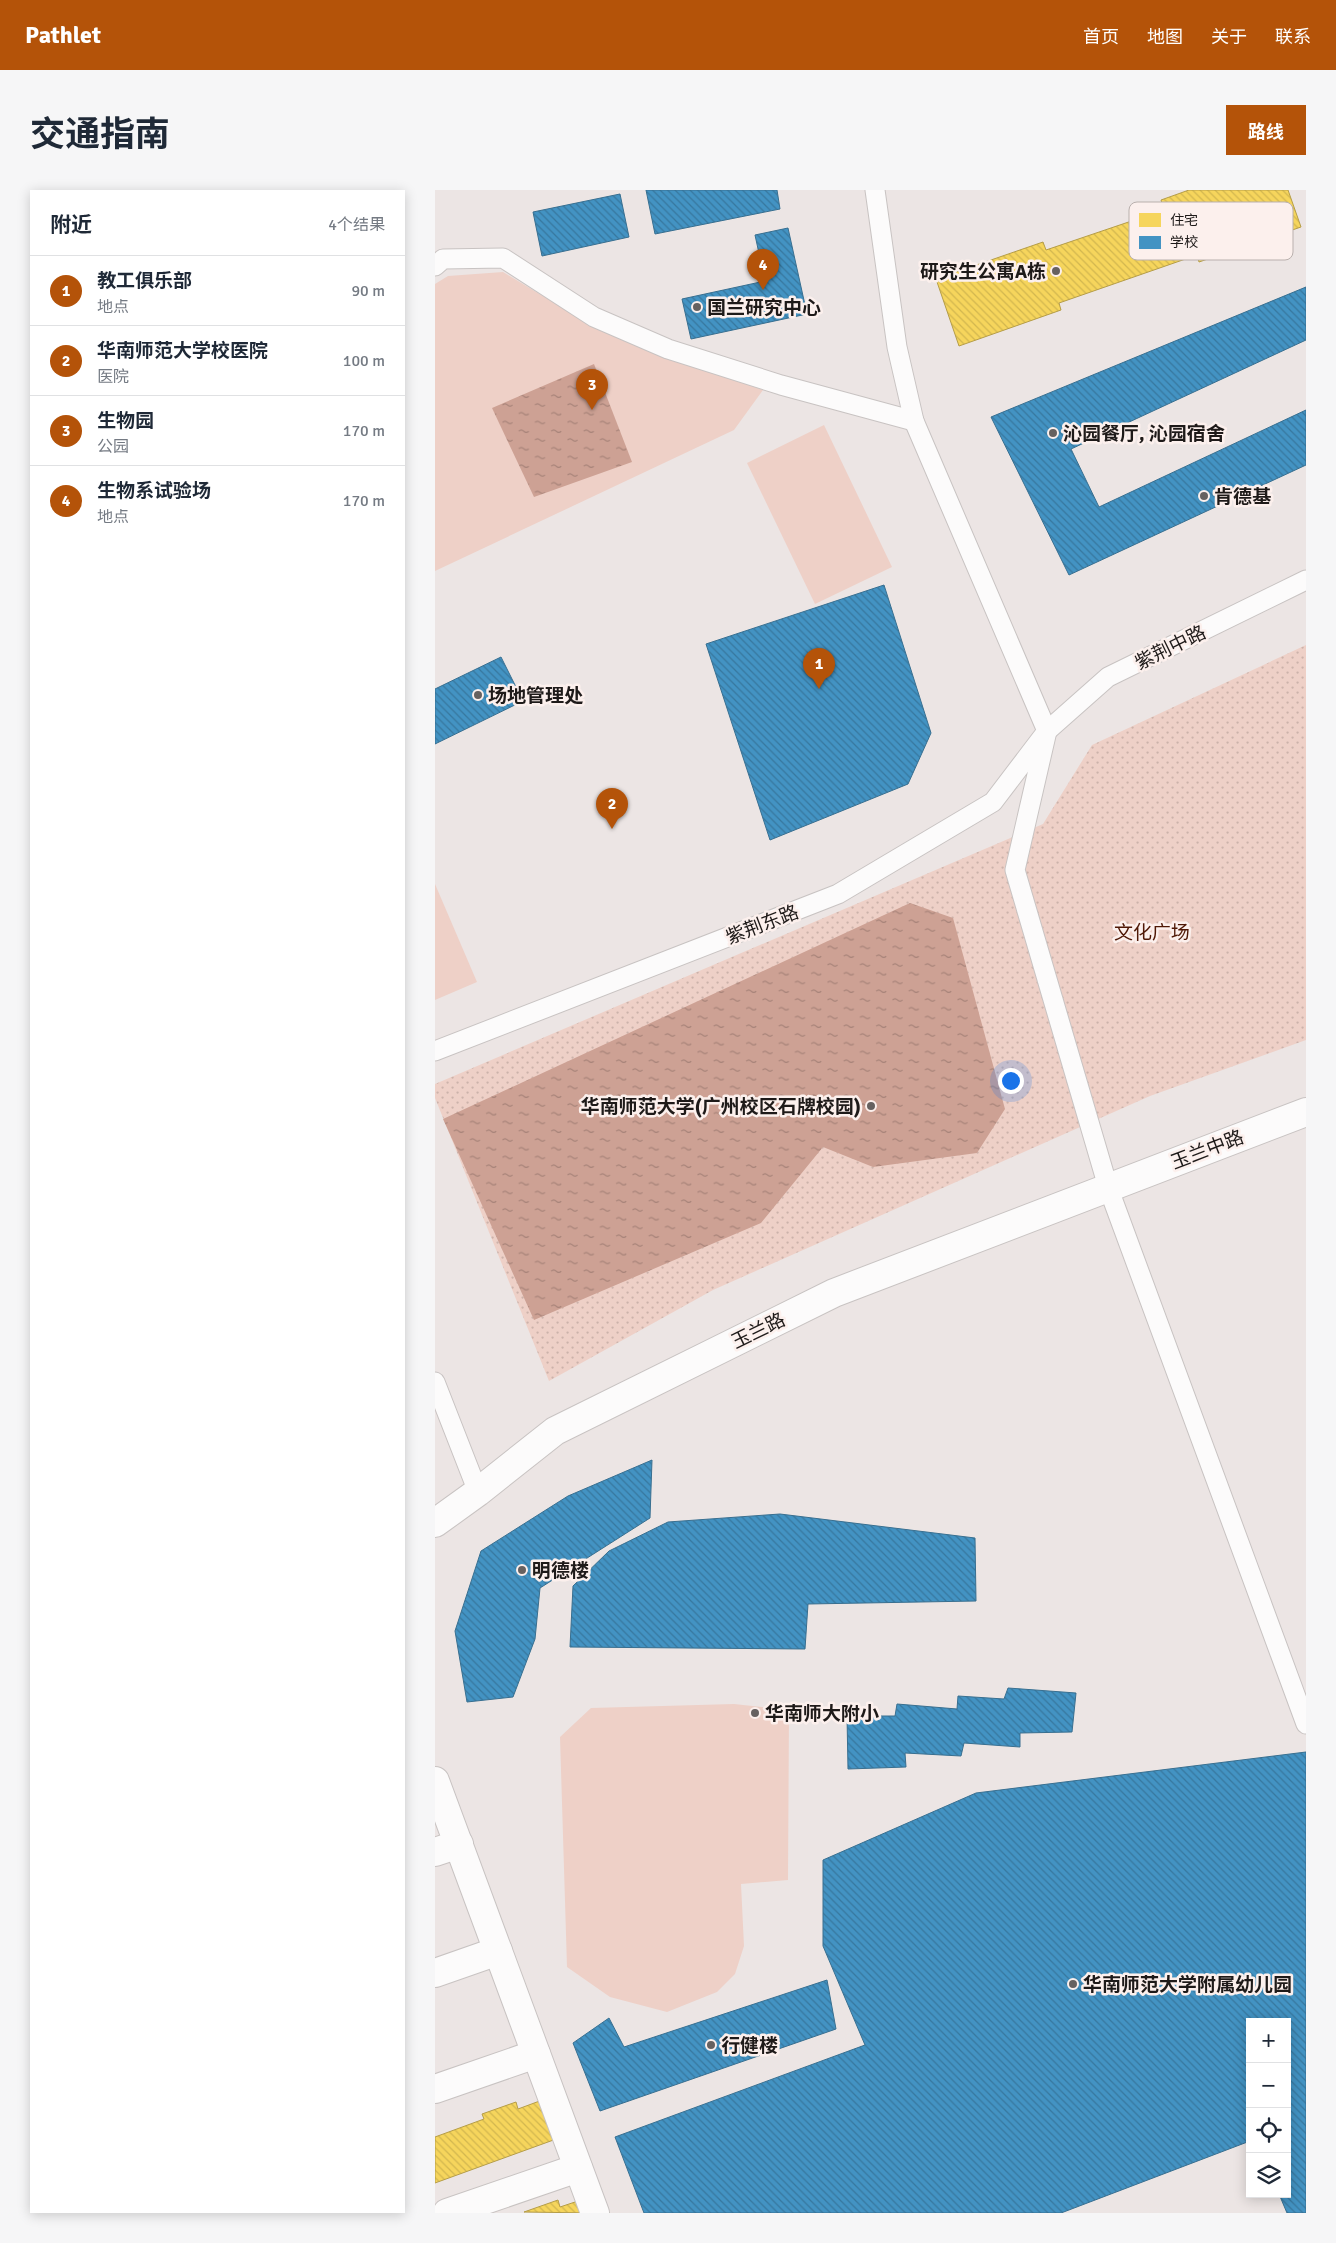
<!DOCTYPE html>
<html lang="zh">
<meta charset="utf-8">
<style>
:root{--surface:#fff;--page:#f6f6f7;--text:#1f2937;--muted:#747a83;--line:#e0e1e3;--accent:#b45309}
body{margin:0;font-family:Signika,"Noto Sans SC",sans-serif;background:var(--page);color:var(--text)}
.controls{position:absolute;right:15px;bottom:15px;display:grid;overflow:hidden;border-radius:0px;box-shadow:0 2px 12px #0003}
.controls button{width:45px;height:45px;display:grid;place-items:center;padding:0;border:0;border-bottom:1px solid var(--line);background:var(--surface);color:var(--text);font:25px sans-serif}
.you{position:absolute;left:575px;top:890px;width:18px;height:18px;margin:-12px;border:4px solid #fff;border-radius:50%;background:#1a73e8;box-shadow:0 0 0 8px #1a73e833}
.badge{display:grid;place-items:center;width:32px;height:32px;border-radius:50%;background:var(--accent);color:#fff;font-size:16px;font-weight:700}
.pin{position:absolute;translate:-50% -41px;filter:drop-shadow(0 1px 2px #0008)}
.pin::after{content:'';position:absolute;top:26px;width:18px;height:15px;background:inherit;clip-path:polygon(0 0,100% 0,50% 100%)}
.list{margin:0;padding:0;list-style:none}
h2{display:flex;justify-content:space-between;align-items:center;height:65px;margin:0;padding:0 20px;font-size:21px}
h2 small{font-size:16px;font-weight:400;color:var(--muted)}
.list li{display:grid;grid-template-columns:32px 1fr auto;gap:15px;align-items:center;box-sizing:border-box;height:70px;padding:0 20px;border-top:1px solid var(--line)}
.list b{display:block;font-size:19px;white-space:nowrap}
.list p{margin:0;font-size:16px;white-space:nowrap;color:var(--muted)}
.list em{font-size:16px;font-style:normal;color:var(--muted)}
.icon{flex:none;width:28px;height:28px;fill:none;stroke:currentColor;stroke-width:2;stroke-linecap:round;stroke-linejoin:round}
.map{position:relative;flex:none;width:871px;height:2023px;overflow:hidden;border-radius:0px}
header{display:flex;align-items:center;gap:30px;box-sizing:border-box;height:70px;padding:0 25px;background:var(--accent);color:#fff}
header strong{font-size:24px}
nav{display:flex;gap:28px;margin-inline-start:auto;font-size:18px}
.intro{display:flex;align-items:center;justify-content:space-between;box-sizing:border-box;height:120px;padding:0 30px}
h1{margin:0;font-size:35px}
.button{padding:12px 22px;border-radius:0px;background:var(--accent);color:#fff;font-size:18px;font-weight:700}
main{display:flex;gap:30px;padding:0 30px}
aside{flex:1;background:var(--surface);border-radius:0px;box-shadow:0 2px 12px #0003}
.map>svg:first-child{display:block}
.grass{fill:url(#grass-dots)}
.garden{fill:#eed0c7}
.water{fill:url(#water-ripples)}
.homes{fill:url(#homes-back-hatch);stroke:#b59d48}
.schools{fill:url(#schools-back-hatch);stroke:#386f90}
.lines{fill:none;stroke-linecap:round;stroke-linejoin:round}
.lane-casing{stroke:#c8c3c2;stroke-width:21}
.street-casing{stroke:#c8c3c2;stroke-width:30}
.lane{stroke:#fcfbfb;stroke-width:19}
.street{stroke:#fcfbfb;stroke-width:28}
.poi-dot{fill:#666160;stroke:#fcf0ed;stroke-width:2}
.labels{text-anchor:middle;stroke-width:5;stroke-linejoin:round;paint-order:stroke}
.poi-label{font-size:19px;font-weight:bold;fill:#1e1a19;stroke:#fcf0ed;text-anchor:start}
.street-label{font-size:19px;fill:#1e1a19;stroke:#fcf0ed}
.park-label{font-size:19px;fill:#4f1806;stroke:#fcf0ed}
.key{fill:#fcf0ed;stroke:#b9b0ad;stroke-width:1}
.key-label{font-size:14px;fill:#1e1a19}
</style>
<header>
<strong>Pathlet</strong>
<nav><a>首页</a><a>地图</a><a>关于</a><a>联系</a></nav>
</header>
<div class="intro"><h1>交通指南</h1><a class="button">路线</a></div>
<main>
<aside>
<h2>附近<small>4个结果</small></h2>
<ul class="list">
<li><span class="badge">1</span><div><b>教工俱乐部</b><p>地点</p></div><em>90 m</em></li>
<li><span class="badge">2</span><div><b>华南师范大学校医院</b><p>医院</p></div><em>100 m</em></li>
<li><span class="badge">3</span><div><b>生物园</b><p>公园</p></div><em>170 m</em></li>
<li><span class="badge">4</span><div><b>生物系试验场</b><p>地点</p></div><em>170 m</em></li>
</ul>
</aside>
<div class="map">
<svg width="871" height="2023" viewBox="0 0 871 2023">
<defs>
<pattern id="grass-dots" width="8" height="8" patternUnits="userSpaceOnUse" patternTransform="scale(1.25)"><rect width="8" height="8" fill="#eed0c7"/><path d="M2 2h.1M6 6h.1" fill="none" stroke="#ccb2aa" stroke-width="1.8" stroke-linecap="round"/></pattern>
<pattern id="water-ripples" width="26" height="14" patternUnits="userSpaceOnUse" patternTransform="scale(1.25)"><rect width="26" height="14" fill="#cda194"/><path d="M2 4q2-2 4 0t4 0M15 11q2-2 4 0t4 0" fill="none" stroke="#a68278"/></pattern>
<pattern id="homes-back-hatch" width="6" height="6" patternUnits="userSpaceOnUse" patternTransform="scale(1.25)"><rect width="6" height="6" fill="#f6d55c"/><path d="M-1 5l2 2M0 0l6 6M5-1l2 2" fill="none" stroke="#d2b64f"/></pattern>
<pattern id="schools-back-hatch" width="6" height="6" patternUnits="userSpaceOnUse" patternTransform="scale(1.25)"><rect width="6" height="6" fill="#4393c3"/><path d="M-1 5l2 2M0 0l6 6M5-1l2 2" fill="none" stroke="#37779e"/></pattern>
</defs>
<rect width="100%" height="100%" fill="#ece5e4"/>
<!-- grass -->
<polygon class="grass" points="871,455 871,850 715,906 278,1100 114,1191 0,908 0,894 608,634 657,555"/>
<!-- garden -->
<g class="garden">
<polygon points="68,82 151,132 328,200 299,240 0,381 0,94 13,86"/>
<polygon points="389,235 457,377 380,414 312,273"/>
<polygon points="0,694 42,792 0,810"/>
<polygon points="299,1514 354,1520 353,1690 306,1694 309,1756 300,1784 282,1802 232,1822 175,1807 132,1777 125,1547 156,1518"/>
</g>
<!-- water -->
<g class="water">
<polygon points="159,174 197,272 99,307 57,218"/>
<polygon points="475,713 518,728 570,919 542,963 438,977 388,957 326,1033 99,1130 8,929"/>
</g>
<!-- homes -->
<g class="homes">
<polygon points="754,0 853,0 866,37 764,72 762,65 624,113 626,120 524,156 501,89 608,52 611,60 729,20 726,10"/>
<polygon points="110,1909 124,1948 0,1993 0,1947 49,1929 47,1924 81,1912 83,1919"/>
<polygon points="152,2008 157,2023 89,2022 123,2010 125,2017"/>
</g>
<!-- schools -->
<g class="schools">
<polygon points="211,0 342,0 345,19 220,44"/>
<polygon points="185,4 194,47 107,66 98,22"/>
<polygon points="353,38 372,124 256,149 247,109 330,91 320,45"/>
<polygon points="871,97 871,150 636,259 664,317 871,220 871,275 634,385 556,227"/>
<polygon points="449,395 496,543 473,594 335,650 271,454"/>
<polygon points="66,467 88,511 0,554 0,499"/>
<polygon points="217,1270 215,1328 105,1398 100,1449 78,1507 32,1512 20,1441 46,1361 133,1306"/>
<polygon points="345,1324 540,1348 541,1411 373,1414 370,1459 135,1457 138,1396 174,1361 233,1332"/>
<polygon points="573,1498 641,1503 637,1542 585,1543 585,1557 529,1553 526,1566 470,1563 471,1577 413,1579 412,1526 460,1526 462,1514 522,1519 523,1506 569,1509"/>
<polygon points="871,1562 871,2023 852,2023 844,2004 852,2004 852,1832 815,1832 815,1951 626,2023 209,2023 180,1947 430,1855 388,1756 388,1670 541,1603"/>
<polygon points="392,1790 401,1839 165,1921 138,1853 174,1828 189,1857"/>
</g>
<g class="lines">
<!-- lane casing -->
<g class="lane-casing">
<g id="lane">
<polyline points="440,0 462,157 479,231 612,541 580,680 673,997 871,1534"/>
<polyline points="0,76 8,69 68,68 159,127 233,159 346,195 479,231"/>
<polyline points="0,861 403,704 558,612 612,541 673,487 871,390"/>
<polyline points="0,1192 43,1302"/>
</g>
</g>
<!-- street casing -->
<g class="street-casing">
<g id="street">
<polyline points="0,1333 43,1302 120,1241 399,1103 871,922"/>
<polyline points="0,1591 160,2023"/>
<polyline points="0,1662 24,1654"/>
<polyline points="0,1783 63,1761"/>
<polyline points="0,1899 101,1864"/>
<polyline points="12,2023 143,1978"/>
</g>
</g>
<!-- lane -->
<use href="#lane" class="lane"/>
<!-- street -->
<use href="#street" class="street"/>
</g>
<!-- markers -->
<g class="poi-dot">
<circle cx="621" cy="81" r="5"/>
<circle cx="262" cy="117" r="5"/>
<circle cx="618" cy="243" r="5"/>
<circle cx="769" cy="306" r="5"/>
<circle cx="43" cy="505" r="5"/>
<circle cx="436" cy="916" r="5"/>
<circle cx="87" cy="1380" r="5"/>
<circle cx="320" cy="1523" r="5"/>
<circle cx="638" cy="1794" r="5"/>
<circle cx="276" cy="1855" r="5"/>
</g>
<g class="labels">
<!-- poi labels -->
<g class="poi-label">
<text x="611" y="88" text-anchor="end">研究生公寓A栋</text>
<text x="272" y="124">国兰研究中心</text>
<text x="628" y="250">沁园餐厅, 沁园宿舍</text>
<text x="779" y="313">肯德基</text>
<text x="53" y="512">场地管理处</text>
<text x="426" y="923" text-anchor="end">华南师范大学(广州校区石牌校园)</text>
<text x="97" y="1387">明德楼</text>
<text x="330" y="1530">华南师大附小</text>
<text x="648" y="1801">华南师范大学附属幼儿园</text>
<text x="286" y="1862">行健楼</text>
</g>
<!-- street labels -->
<g class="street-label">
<text transform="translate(735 457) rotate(-26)" y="7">紫荆中路</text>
<text transform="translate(327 734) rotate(-21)" y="7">紫荆东路</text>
<text transform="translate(772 959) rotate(-21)" y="7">玉兰中路</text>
<text transform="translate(323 1140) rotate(-26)" y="7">玉兰路</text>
</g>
<!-- park labels -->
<g class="park-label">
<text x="717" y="749">文化广场</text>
</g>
</g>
<!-- legend -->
<rect x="694" y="12" width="164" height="58" rx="8" class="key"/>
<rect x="704" y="23" width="22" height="14" fill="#f6d55c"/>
<rect x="704" y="46" width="22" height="13" fill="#4393c3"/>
<g class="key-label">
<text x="735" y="35">住宅</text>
<text x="735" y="57">学校</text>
</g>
</svg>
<div class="controls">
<button>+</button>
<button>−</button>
<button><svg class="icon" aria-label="locate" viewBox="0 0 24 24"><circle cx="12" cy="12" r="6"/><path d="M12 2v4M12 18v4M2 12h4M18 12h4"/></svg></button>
<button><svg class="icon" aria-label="layers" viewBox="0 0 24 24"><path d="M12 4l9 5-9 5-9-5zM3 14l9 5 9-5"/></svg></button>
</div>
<div class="you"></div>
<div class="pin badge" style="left:384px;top:499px">1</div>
<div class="pin badge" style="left:177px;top:639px">2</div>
<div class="pin badge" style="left:157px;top:220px">3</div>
<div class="pin badge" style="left:328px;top:100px">4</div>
</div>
</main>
